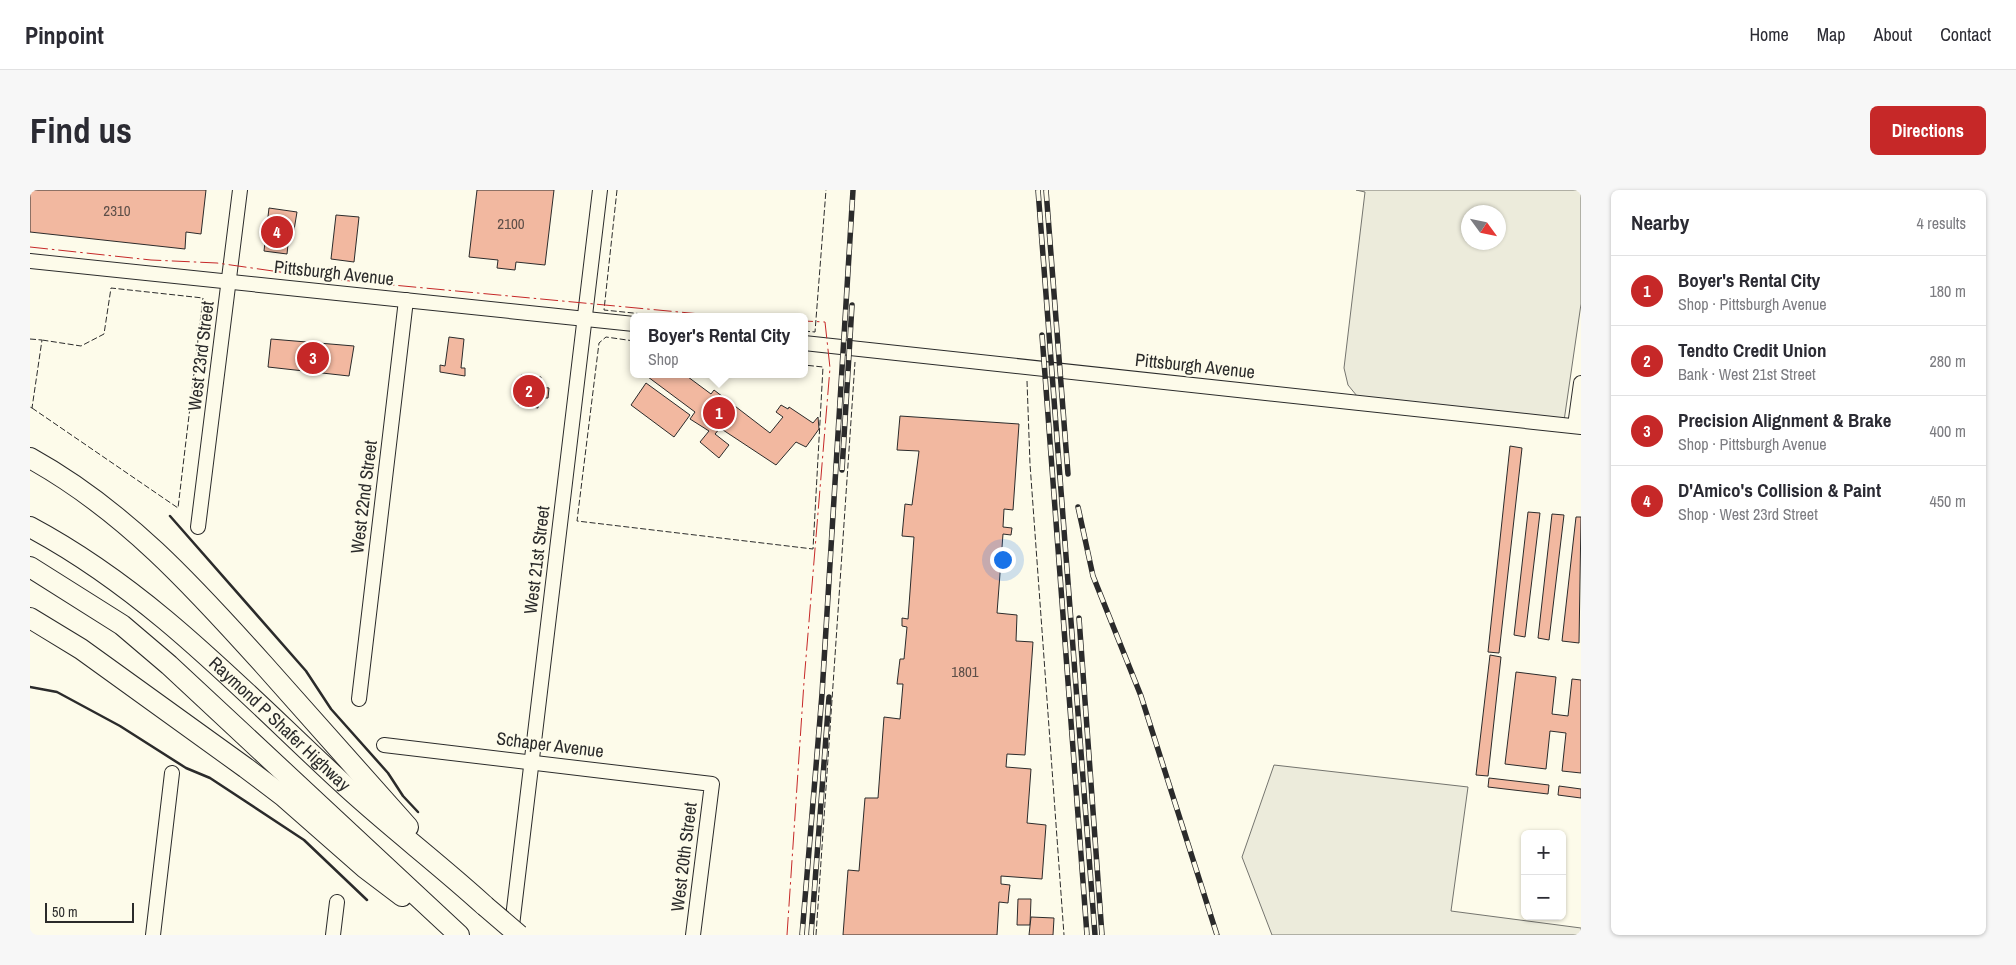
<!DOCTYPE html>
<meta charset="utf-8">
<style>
:root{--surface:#fff;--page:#f7f7f7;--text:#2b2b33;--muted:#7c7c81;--line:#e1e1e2;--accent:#c62828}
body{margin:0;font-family:"Archivo Narrow",sans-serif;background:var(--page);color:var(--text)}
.controls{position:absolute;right:15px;bottom:15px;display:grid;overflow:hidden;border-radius:8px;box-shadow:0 1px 4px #0004}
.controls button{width:45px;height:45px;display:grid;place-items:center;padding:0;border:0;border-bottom:1px solid var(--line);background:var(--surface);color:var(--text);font:25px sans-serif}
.compass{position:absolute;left:1431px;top:15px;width:45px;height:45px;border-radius:50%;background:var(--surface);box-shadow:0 1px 4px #0004;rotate:123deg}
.scale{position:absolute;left:15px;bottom:12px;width:89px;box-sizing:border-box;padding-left:5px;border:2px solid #2b2b2b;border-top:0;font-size:14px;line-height:18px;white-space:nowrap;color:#2b2b2b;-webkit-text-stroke:4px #fdfbea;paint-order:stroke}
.you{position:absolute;left:972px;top:369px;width:18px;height:18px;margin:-12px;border:4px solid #fff;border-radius:50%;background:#1a73e8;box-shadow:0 0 0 8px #1a73e833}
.badge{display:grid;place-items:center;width:32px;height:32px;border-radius:50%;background:var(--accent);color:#fff;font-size:16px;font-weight:700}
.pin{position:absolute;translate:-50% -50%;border:2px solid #fff;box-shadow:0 1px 5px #0006}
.popup{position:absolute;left:600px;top:123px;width:178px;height:65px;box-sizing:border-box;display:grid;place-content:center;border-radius:8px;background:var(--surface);filter:drop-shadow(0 1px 4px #0005);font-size:16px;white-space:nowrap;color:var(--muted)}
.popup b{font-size:19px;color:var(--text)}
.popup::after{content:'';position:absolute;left:50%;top:100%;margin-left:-10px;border:10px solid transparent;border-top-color:var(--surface)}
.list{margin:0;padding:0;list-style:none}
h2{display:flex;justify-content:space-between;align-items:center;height:65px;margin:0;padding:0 20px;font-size:21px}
h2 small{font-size:16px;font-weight:400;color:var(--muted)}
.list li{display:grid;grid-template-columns:32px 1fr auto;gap:15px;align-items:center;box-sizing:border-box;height:70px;padding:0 20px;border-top:1px solid var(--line)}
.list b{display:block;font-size:19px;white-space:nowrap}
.list p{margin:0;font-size:16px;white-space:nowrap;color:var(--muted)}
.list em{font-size:16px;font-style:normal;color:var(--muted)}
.map{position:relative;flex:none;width:1551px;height:745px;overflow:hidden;border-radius:8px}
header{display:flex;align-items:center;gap:30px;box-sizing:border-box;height:70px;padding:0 25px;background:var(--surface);border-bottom:1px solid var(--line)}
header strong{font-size:24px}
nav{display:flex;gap:28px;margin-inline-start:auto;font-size:18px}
.intro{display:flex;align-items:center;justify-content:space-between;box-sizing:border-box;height:120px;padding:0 30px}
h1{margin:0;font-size:35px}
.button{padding:12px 22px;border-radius:8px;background:var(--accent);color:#fff;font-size:18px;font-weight:700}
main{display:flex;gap:30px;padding:0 30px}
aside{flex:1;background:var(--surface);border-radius:8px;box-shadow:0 1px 4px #0004}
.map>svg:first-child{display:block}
.green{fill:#ecebdb;stroke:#74746e;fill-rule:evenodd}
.building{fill:#f2b8a0;stroke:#2b2b2b}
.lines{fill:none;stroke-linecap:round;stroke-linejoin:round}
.minor-casing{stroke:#2b2b2b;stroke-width:16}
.highway-casing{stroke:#2b2b2b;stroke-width:22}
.minor{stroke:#fdfbea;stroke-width:14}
.highway{stroke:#fdfbea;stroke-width:20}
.rail-casing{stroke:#2b2b2b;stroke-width:5.5}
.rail{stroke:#fdfbea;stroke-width:4;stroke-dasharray:11;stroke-linecap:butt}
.highway-bridge-casing{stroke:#2b2b2b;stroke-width:22;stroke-linecap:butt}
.highway-bridge{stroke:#fdfbea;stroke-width:20}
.fence{stroke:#2b2b2b;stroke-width:1;stroke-dasharray:6 2.5;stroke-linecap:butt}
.wall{stroke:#2b2b2b;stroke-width:2.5}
.power{stroke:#c62828;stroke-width:1;stroke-dasharray:18 4 2.5 4;stroke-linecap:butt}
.labels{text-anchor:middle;stroke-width:4;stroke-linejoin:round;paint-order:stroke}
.number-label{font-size:15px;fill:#5d4e48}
.street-label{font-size:18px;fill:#2b2b2b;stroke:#fdfbea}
</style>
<header>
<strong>Pinpoint</strong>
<nav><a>Home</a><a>Map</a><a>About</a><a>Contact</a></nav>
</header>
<div class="intro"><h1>Find us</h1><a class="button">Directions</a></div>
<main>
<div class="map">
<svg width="1551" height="745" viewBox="0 0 1551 745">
<rect width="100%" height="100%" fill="#fdfbea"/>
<!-- green -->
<g class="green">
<path d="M1326 0H1551V114L1534 231 1327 206 1318 195 1314 178 1335 2ZM1438 22H1468V52H1438Z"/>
<polygon points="1244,575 1438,597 1421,721 1551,738 1551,745 1242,745 1212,667"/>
</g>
<!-- building -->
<g class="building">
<polygon points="0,0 176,0 171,44 156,42 155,59 0,42"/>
<polygon points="447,0 524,0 515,75 486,72 485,80 467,78 468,70 439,67"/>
<polygon points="239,18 267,22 263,46 259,45 257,64 234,61"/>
<polygon points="306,25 329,27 324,72 301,69"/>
<polygon points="419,147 434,149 431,178 435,178 435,186 410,182 410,175 415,176"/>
<polygon points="241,149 324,156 319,186 238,177"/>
<polygon points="614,184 654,184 681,204 684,200 740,243 753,227 746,222 751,215 758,219 759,217 783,233 788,227 789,239 776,257 766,252 746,275 690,238 685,244 699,255 689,268 670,252 679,241 660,229 665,222"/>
<polygon points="491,185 511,187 510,197 519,198 518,208 508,208 508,218 488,215"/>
<polygon points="616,193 660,225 644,247 601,215"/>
<polygon points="870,226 989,234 983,320 974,319 973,337 982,338 981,345 973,344 967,423 987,425 986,451 1003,452 995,565 977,564 976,577 1001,579 997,633 1016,635 1012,689 971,686 971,694 980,695 979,702 978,713 969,712 967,745 813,745 818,680 829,681 835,608 848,608 854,527 870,529 873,494 867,494 870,469 874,469 877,437 872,436 872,428 878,429 884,347 872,346 875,314 882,315 889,261 867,260"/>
<polygon points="1480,256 1492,258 1469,463 1458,462"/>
<polygon points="1498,322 1510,323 1495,447 1484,445"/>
<polygon points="1522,324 1534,325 1519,450 1508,448"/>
<polygon points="1546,327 1551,327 1549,453 1532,451"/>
<polygon points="1460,465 1471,467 1458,586 1446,585"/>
<polygon points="1486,482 1526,487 1522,524 1538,526 1542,489 1551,490 1551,583 1532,581 1536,543 1520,541 1516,579 1475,574"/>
<polygon points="1459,588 1519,595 1518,604 1458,597"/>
<polygon points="1529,596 1551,599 1551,608 1528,605"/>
<polygon points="988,709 1001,709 1000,735 987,735"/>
<polygon points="1001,727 1024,728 1023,745 999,745"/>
</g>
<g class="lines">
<!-- minor casing -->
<g class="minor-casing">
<g id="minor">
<polyline points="0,71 604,134"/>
<polyline points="774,153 1551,237"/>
<polyline points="1545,236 1551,193"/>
<polyline points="168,337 210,0"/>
<polyline points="329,509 376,110"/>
<polyline points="354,555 682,594 663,745"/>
<polyline points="481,744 570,0"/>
<polyline points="123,745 142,583"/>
<polyline points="303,745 307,712"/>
</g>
</g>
<!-- highway casing -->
<g class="highway-casing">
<g id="highway">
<path d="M0 268C94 320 163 396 234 475 282 529 330 583 378 637"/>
<path id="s1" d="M0 337C120 401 211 499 309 590 356 634 408 673 455 716"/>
<polyline points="0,377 92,435 139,475 429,745"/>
<polyline points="0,428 51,459 216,578 253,606 335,678 372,706"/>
</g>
</g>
<!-- minor -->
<use href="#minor" class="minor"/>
<!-- highway -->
<use href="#highway" class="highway"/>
<!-- rail casing -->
<g class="rail-casing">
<g id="rail">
<polyline points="1008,0 1065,745"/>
<polyline points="1016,0 1038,284"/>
<polyline points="1012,145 1057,745"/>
<polyline points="812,280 822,115"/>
<polyline points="1048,317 1063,386 1111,506 1187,745"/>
<polyline points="1049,428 1072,745"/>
<polyline points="772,745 792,504 823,0"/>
<polyline points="781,745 799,507"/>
</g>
</g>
<!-- rail -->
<use href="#rail" class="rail"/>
<!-- highway-bridge casing -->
<g class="highway-bridge-casing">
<polyline id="highway-bridge" points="455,716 489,745"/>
</g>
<!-- highway-bridge -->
<use href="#highway-bridge" class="highway-bridge"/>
<!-- fence -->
<g class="fence">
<polyline points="587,0 574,120 642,127"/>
<polyline points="774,141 785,142 796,0"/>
<polyline points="0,149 12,150 2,218 0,217"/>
<polyline points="604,151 576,147 569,153 547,331 783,359 793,177 774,175"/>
<polyline points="997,191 1000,274 1034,745"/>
<polyline points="2,218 148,318 173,108 81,98 74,144 51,156 12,150"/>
<polyline points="786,745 825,172"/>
</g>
<!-- wall -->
<g class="wall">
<polyline points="140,326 276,481 301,519 358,583 373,606 388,622"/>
<polyline points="0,497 27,502 90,536 156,578 180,588 274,650 337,710"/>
</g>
<!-- power -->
<g class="power">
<polyline points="0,57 121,70 187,73 299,89 702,127"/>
<polyline points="757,745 774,492 800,178 795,132 774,131"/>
</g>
</g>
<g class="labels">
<!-- number labels -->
<g class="number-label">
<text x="87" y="26">2310</text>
<text x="481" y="39">2100</text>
<text x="935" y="487">1801</text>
</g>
<!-- street labels -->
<g class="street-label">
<text transform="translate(304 83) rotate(6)" y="6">Pittsburgh Avenue</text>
<text transform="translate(171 166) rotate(-83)" y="6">West 23rd Street</text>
<text transform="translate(1165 176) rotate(6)" y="6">Pittsburgh Avenue</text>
<text transform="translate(334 307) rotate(-83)" y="6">West 22nd Street</text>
<text transform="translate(507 370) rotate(-83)" y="6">West 21st Street</text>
<text dy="6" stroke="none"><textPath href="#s1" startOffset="319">Raymond P Shafer Highway</textPath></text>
<text transform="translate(520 555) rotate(7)" y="6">Schaper Avenue</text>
<text transform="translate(654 667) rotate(-83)" y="6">West 20th Street</text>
</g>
</g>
</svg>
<div class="controls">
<button>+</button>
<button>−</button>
</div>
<svg class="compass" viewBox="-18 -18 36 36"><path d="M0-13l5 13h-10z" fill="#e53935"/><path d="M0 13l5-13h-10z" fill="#7c7c81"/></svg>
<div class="scale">50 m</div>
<div class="you"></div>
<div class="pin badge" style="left:689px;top:223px">1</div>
<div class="popup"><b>Boyer's Rental City</b>Shop</div>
<div class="pin badge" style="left:499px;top:201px">2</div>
<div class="pin badge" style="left:283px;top:168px">3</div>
<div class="pin badge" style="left:247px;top:42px">4</div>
</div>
<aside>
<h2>Nearby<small>4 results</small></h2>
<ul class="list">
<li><span class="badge">1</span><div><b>Boyer's Rental City</b><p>Shop · Pittsburgh Avenue</p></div><em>180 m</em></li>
<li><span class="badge">2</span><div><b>Tendto Credit Union</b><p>Bank · West 21st Street</p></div><em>280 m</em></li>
<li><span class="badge">3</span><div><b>Precision Alignment &amp; Brake</b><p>Shop · Pittsburgh Avenue</p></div><em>400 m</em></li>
<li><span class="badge">4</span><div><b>D'Amico's Collision &amp; Paint</b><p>Shop · West 23rd Street</p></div><em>450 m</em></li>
</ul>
</aside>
</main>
